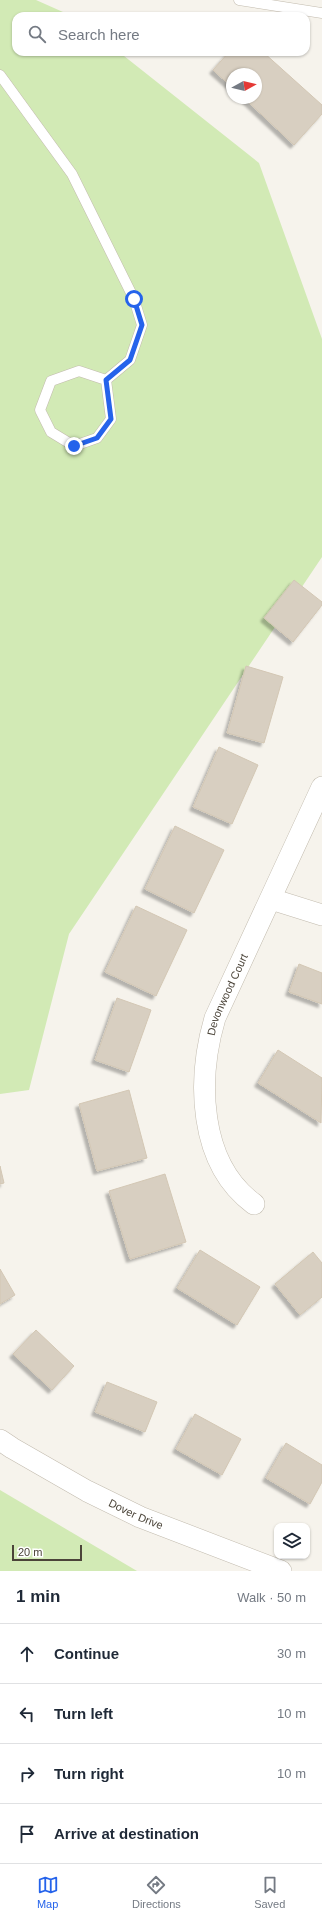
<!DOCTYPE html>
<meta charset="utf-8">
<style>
:root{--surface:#fff;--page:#f2f2f3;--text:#1f2937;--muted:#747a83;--line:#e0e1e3;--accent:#2563eb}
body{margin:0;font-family:Helvetica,sans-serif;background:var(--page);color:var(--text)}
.controls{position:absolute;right:12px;bottom:12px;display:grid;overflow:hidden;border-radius:8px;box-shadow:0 1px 3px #0004}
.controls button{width:36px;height:36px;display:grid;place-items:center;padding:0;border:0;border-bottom:1px solid var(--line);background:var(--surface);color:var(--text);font:20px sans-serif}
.compass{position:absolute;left:226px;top:68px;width:36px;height:36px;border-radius:50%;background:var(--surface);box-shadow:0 1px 3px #0004;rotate:82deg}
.scale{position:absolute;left:12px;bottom:10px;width:70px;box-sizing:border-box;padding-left:4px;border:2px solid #4b4439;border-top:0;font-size:11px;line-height:14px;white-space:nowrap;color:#4b4439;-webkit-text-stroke:3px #fff;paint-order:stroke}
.stop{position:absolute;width:12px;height:12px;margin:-9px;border:3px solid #2563eb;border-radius:50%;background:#fff}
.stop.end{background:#2563eb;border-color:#fff;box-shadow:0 1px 4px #0008}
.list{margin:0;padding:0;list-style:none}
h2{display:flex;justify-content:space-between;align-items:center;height:52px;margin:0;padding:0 16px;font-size:17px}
h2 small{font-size:13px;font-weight:400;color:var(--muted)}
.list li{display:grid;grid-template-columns:26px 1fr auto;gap:12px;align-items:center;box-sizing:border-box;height:60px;padding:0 16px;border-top:1px solid var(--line)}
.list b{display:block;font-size:15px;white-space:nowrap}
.list em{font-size:13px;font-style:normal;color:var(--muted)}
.icon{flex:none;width:22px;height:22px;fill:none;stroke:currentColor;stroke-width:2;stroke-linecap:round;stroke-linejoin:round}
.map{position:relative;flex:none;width:322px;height:1571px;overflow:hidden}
.search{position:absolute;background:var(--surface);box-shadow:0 1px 3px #0004;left:12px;right:12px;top:12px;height:44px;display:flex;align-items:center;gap:10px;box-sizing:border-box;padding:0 14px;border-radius:12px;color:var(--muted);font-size:15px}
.sheet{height:292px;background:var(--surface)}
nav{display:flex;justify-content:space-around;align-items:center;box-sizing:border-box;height:56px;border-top:1px solid var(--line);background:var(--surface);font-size:11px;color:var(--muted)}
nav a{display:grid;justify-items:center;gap:2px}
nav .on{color:var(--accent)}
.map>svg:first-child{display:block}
.green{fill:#d2eab5}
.building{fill:#d8cfc1;stroke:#d3c7b4;filter:url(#shadow)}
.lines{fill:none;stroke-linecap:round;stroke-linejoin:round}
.lane-casing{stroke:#c2bbae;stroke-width:11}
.street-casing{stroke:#c2bbae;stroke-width:22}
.lane{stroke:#fff;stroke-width:10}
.street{stroke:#fff;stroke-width:21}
.route{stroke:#2563eb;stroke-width:5}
.labels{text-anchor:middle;stroke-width:4;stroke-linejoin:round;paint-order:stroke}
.street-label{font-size:11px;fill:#4b4439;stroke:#fff}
</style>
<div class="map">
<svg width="322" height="1571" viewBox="0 0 322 1571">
<defs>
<filter id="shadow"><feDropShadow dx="-3.5" dy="3.5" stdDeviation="1" flood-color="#0004"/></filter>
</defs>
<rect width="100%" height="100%" fill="#f6f3ec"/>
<!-- green -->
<g class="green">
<polygon points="0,0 36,0 72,16 16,16 16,52 119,52 259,163 322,339 322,557 69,934 29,1090 0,1094"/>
<polygon points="0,1490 137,1571 0,1571"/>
</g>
<!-- building -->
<g class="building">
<polygon points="229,52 263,52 322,105 322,114 294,145 244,98 256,98 256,74 232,74 232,87 213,70"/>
<polygon points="294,580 322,602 322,605 293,642 264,618"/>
<polygon points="246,666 283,677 264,743 227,733"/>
<polygon points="219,747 258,765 232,824 193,807"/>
<polygon points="175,826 224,850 194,913 145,889"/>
<polygon points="136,906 187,930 156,996 105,972"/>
<polygon points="299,964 322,973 322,1004 289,992"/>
<polygon points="117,998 151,1010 129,1072 95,1060"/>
<polygon points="278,1050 322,1078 321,1123 258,1083"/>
<polygon points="129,1090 147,1158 97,1171 79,1104"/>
<polygon points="0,1166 4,1183 0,1184"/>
<polygon points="165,1174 186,1242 130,1259 109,1191"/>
<polygon points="200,1250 260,1287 237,1325 177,1288"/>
<polygon points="313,1252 322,1263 322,1297 300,1315 275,1284"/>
<polygon points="0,1269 15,1295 0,1304"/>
<polygon points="36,1330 74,1366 52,1390 13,1354"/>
<polygon points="107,1382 157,1402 145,1432 95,1412"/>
<polygon points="195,1414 241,1439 222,1475 176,1449"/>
<polygon points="286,1443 322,1465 322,1482 310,1504 266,1478"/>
</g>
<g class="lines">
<!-- lane casing -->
<g class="lane-casing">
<g id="lane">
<polyline points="239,0 322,13"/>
<polyline points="0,75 72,174 134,299 142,325 130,360 106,380"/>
<polygon points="79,371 106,380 111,419 97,438 74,446 51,432 40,410 51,381"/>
</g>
</g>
<!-- street casing -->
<g class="street-casing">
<g id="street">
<polyline points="271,899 322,915"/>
<path id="s1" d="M254 1204C198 1163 197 1079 215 1018L322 787"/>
<path id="s2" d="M0 1440 12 1448 87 1491 140 1517 281 1571"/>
</g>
</g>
<!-- lane -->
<use href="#lane" class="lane"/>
<!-- street -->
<use href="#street" class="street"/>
</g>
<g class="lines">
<!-- route -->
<polyline class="route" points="74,446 97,438 111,419 106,380 130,360 142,325 134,299"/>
</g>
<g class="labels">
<!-- street labels -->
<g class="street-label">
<text dy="4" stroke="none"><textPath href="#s1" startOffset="228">Devonwood Court</textPath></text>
<text dy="4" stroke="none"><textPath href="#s2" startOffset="155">Dover Drive</textPath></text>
</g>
</g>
</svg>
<div class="controls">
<button><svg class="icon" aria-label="layers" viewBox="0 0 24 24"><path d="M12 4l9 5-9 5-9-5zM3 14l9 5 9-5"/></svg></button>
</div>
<svg class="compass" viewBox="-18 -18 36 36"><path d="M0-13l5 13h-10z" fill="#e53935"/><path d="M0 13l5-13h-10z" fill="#747a83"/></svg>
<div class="scale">20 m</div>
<div class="stop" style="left:134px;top:299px"></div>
<div class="stop end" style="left:74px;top:446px"></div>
<div class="search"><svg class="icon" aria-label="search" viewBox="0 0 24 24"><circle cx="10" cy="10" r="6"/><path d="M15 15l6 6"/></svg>Search here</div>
</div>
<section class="sheet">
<h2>1 min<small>Walk · 50 m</small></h2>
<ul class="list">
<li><svg class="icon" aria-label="ahead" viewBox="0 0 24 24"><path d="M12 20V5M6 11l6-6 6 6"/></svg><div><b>Continue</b></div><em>30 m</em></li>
<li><svg class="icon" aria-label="left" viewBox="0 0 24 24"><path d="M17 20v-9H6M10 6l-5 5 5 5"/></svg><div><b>Turn left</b></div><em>10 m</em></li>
<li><svg class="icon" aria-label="right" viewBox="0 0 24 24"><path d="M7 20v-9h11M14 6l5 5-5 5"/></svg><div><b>Turn right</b></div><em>10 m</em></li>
<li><svg class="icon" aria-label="arrive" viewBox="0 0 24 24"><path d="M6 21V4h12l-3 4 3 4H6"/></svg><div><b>Arrive at destination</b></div></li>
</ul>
</section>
<nav>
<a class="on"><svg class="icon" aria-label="map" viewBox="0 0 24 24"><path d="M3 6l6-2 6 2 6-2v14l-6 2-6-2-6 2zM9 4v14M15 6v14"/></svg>Map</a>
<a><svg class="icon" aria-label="directions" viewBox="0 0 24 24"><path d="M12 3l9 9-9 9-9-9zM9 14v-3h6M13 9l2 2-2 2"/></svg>Directions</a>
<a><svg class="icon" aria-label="saved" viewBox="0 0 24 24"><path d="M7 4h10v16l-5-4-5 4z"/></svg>Saved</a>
</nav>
